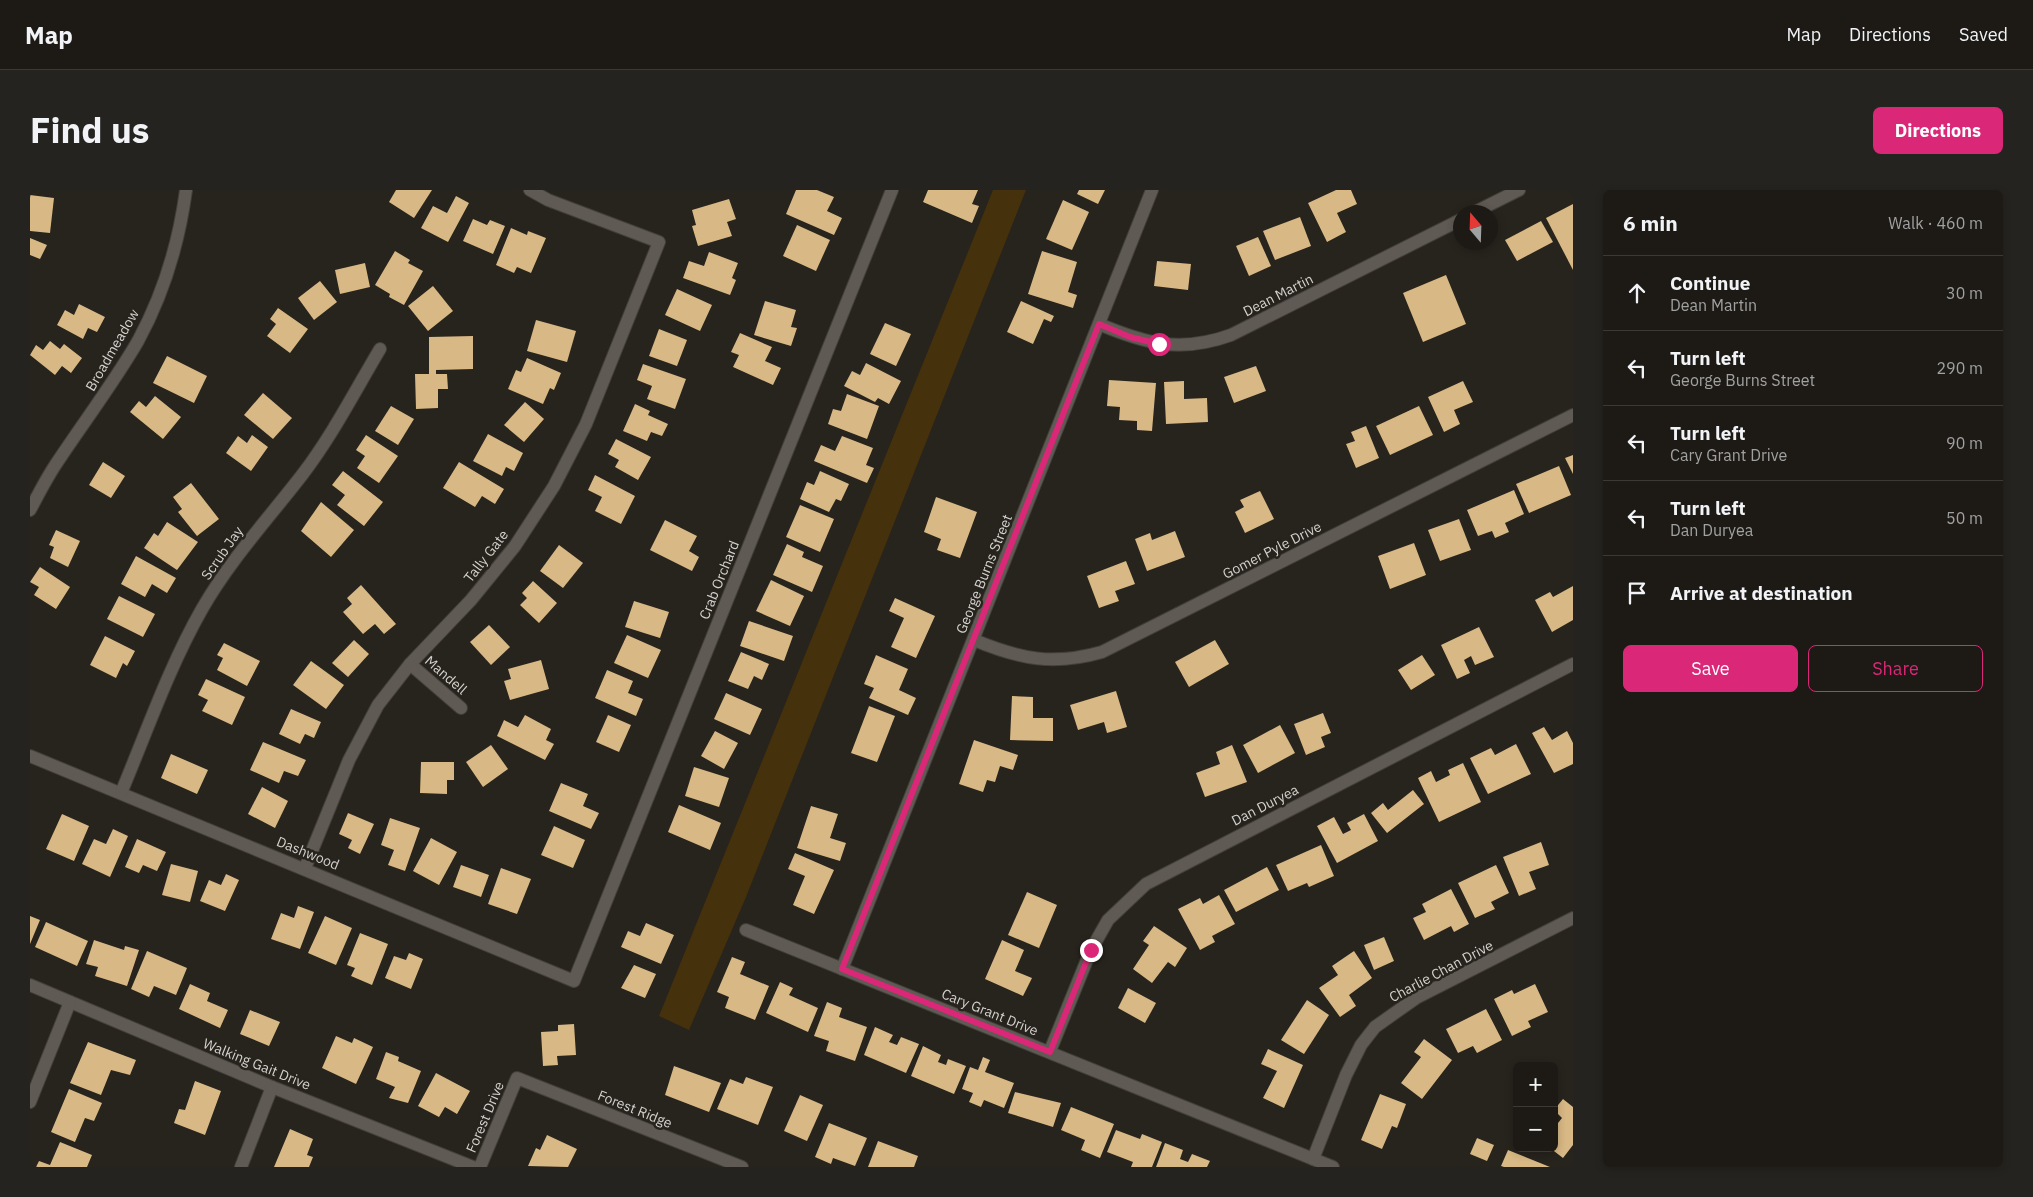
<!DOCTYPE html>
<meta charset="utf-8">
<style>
:root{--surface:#1d1a16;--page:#25231f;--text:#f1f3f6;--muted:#a0a1a1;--line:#3b3835;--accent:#db2777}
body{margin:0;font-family:"IBM Plex Sans",sans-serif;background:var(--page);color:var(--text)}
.controls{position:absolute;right:15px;bottom:15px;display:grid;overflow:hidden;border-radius:8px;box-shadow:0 2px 8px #0003}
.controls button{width:45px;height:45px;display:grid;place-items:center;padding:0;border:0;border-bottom:1px solid var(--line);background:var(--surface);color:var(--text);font:25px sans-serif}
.compass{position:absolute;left:1423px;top:15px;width:45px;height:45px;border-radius:50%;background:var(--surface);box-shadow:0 2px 8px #0003;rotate:341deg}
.stop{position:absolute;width:15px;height:15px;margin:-11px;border:4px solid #db2777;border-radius:50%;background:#fff}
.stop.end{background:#db2777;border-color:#fff;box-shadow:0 1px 5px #0008}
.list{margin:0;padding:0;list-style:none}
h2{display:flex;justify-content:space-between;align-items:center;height:65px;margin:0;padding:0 20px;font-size:21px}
h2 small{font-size:16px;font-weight:400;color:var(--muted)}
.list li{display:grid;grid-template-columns:32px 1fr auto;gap:15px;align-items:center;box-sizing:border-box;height:75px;padding:0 20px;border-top:1px solid var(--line)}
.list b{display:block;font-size:19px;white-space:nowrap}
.list p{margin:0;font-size:16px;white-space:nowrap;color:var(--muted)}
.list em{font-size:16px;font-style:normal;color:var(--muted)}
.actions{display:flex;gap:10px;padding:15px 20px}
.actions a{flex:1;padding:11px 0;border:1px solid var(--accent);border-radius:8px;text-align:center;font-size:18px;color:var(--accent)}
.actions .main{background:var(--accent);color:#fff}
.icon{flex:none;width:28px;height:28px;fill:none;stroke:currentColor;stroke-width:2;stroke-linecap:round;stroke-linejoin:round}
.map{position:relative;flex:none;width:1543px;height:977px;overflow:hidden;border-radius:8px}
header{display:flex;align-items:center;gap:30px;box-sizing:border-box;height:70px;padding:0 25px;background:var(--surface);border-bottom:1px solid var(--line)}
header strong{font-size:24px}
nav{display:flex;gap:28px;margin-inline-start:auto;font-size:18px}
.intro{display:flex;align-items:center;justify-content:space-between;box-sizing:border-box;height:120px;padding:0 30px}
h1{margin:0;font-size:35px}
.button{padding:12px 22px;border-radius:8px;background:var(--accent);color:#fff;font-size:18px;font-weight:700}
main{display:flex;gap:30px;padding:0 30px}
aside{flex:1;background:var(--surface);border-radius:8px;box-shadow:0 2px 8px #0003}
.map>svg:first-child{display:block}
.green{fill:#45310c}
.building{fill:#d8b884}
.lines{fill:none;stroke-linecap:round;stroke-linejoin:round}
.street-casing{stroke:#433f3b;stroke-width:14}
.street{stroke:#5f5a53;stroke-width:12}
.route{stroke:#db2777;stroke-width:6}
.labels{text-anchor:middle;stroke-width:5;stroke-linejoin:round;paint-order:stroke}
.street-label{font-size:14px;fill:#d4d2ce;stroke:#27231d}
</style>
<header>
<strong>Map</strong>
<nav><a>Map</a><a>Directions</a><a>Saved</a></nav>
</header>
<div class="intro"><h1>Find us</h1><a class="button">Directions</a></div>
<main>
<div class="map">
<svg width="1543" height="977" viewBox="0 0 1543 977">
<rect width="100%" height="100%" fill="#27231d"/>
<!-- green -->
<polygon class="green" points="963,0 996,0 716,707 659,840 629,826"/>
<!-- building -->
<g class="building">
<polygon points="366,0 402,0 384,28 359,12"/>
<polygon points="766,0 787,0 804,7 797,21 812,28 804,45 756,24"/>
<polygon points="898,0 948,0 942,14 949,16 942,33 893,12"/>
<polygon points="1049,0 1075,0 1068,14 1047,4"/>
<polygon points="1306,0 1321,0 1327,14 1307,23 1316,42 1297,52 1278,13"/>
<polygon points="0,5 24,8 20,43 0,41"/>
<polygon points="426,6 439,13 418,52 391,38 403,16 417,23"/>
<polygon points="699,9 706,29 697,32 702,46 668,56 662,36 666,35 662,20"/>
<polygon points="1033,10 1059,22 1042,60 1016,49"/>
<polygon points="1543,14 1543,80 1516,28"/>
<polygon points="1270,27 1281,56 1245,70 1233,41"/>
<polygon points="443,29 457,35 460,30 475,36 463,64 433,51"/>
<polygon points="1511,31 1523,52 1487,71 1475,50"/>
<polygon points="767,35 800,50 786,81 753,66"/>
<polygon points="481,38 497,45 498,41 516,48 501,83 487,77 484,83 466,75"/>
<polygon points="1228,47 1241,76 1219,86 1206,56"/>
<polygon points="0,48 17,55 10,69 0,65"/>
<polygon points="365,61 380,70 378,73 393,81 374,115 359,107 360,104 345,95"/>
<polygon points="1012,61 1047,72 1038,102 1047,105 1043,118 998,104"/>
<polygon points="679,62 708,73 702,88 706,90 700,105 653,88 659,71 674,76"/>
<polygon points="1127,71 1161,74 1158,100 1124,96"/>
<polygon points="335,73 340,97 310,104 305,80"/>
<polygon points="1416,85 1436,134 1393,152 1373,103"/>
<polygon points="290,91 307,112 284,130 268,108"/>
<polygon points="403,96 423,121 398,141 378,116"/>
<polygon points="647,99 682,115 670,141 635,125"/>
<polygon points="735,111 766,120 761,137 767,138 761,156 724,145"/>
<polygon points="991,111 1024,126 1021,132 1014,129 1003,154 977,142"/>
<polygon points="49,114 75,127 67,142 58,138 53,149 27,135 35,120 44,125"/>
<polygon points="248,118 278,139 260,163 237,146 246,134 240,129"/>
<polygon points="506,130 546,141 537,172 497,161"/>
<polygon points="855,133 881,144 866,176 840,164"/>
<polygon points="629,139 657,150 647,176 619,166"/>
<polygon points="710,143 742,157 735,171 751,178 743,195 703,177 709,165 701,162"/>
<polygon points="443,146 443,179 406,180 406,184 417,184 418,199 408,199 408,218 386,219 385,184 399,184 399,147"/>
<polygon points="20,151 30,159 34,154 52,168 41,183 32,176 25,185 0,165 6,155 13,160"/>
<polygon points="137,166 177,186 164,213 123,193"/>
<polygon points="497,168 531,183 524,200 520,198 513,214 478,199 486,180 491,182"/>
<polygon points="836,173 871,191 859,214 848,208 845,212 814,196 822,181 830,185"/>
<polygon points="613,174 656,189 645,219 617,209 622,196 607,190"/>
<polygon points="1226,176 1236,201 1204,213 1194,187"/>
<polygon points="1079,190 1126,193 1122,241 1107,240 1107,231 1089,230 1090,217 1077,216"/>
<polygon points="1154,191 1154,209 1177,208 1178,232 1136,234 1134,192"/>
<polygon points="1433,191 1443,212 1424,220 1430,234 1414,242 1398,207"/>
<polygon points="233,203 262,228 243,249 214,225"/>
<polygon points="817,204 849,216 837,249 798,234 803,219 811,221"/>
<polygon points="125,206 151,227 133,249 100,222 109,211 116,217"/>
<polygon points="495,212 514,229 494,252 474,235"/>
<polygon points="605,214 620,221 618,225 638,234 632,246 621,242 617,251 593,241"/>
<polygon points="361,216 384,229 368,255 345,241"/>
<polygon points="1389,216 1403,245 1360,265 1346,236"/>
<polygon points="1336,236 1349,268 1326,278 1316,254 1325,251 1321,242"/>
<polygon points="458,244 493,263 484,281 476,277 472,286 443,271"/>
<polygon points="222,245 238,257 221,281 196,263 208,246 217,253"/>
<polygon points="336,245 368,266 349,293 327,278 335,266 326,260"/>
<polygon points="812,246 843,258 836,275 844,278 837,293 784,271 791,255 805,261"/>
<polygon points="586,249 621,267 608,290 585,277 589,270 578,264"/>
<polygon points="1543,265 1543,284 1535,268"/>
<polygon points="73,272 95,286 81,308 59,295"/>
<polygon points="429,272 474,299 465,314 452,306 445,317 413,298"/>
<polygon points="1529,276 1541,305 1499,323 1486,294"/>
<polygon points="313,281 353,312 334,336 307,315 315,305 302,295"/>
<polygon points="790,281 819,294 811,311 806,309 799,322 770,309 777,292 784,295"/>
<polygon points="565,285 605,306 591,334 565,321 572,307 558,300"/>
<polygon points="161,293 189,329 167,346 148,322 152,319 143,307"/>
<polygon points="1484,300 1494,324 1475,333 1479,342 1465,348 1462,341 1448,346 1437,320"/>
<polygon points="1230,301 1244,329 1215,343 1205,322 1214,317 1210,310"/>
<polygon points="906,307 947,322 930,368 907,360 911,349 894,342"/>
<polygon points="291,312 324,340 301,367 271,341"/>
<polygon points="770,315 804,329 790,362 756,347"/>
<polygon points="1429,329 1441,360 1410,371 1398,340"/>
<polygon points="635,330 667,346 659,361 669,367 662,381 620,360"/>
<polygon points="137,332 168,352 147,380 114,358 124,343 128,346"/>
<polygon points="26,340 50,351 38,377 20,368 24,357 19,355"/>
<polygon points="1145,341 1155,367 1117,381 1105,349 1120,343 1122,350"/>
<polygon points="1384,353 1396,385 1360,399 1348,366"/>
<polygon points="757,354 774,362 772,367 793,376 782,402 743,385"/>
<polygon points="529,355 553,373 533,398 510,381"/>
<polygon points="106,366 146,388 137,403 122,394 115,407 91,394"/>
<polygon points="1096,371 1105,394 1085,401 1089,411 1069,418 1057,386"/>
<polygon points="10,377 40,397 26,419 4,405 9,397 0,392"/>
<polygon points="741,390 774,406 760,436 726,421"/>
<polygon points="503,391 527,413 509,433 490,415 497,408 492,403"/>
<polygon points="331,395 366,434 354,444 345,434 333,444 313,422 322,414 317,408"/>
<polygon points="1543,396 1543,430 1522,442 1505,410 1520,402 1523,407"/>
<polygon points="89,406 125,424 113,447 77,429"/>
<polygon points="865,408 905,426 886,468 861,457 874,428 859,421"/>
<polygon points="604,411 639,422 630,448 595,437"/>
<polygon points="719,431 763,446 754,471 710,456"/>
<polygon points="459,435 480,457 461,475 440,452"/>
<polygon points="1449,437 1464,467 1445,475 1441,466 1434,470 1440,483 1427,489 1411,455"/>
<polygon points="597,445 631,460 618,488 584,473"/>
<polygon points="75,446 105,461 97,476 93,473 86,488 60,475"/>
<polygon points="324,450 339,464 318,487 302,473"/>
<polygon points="1185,450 1199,474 1159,497 1145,472"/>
<polygon points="194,453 230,471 217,496 187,480 193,468 187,465"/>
<polygon points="711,462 739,474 732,490 724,486 718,499 698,491"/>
<polygon points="846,465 878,479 869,500 886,508 878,525 839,508 844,498 834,494"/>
<polygon points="1392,465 1405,485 1381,500 1368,480"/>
<polygon points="511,470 519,499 480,510 474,491 481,489 478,479"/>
<polygon points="281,471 314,495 296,519 263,495"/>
<polygon points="577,480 603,491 598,503 613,509 606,526 565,508"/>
<polygon points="176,489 215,507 202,535 172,521 178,510 168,505"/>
<polygon points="1086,501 1097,537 1077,543 1074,532 1048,540 1040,515"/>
<polygon points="696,503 732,519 720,545 684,529"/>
<polygon points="982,506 1003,507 1003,528 1023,528 1023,551 980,550"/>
<polygon points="839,516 865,526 847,572 821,563"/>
<polygon points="261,519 291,532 284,548 275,544 270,554 249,544"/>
<polygon points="1293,523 1301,543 1291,547 1295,557 1276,565 1264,534"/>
<polygon points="495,525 521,539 516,550 524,554 515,570 467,546 474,530 488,537"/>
<polygon points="578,525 601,535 589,562 566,552"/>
<polygon points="1250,535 1265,563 1228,583 1213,555"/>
<polygon points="1514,537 1522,550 1537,541 1543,553 1543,574 1524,583 1502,543"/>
<polygon points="685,541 708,553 694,579 671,566"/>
<polygon points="944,550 988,565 983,580 970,576 965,592 957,590 953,602 929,594"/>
<polygon points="233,552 276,570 268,586 254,581 249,593 220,580"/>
<polygon points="1486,554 1501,584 1458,604 1440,568 1461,558 1465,565"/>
<polygon points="461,555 478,579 453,597 436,572"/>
<polygon points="1202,555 1217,592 1175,607 1166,583 1190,574 1186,562"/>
<polygon points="141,564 178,580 167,604 131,588"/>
<polygon points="391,572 424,572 424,590 417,590 417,604 390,603"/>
<polygon points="1433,573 1451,612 1409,632 1388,588 1401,581 1406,592 1420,585 1418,580"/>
<polygon points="664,577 699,588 689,617 655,606"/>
<polygon points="531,593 558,604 553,616 569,623 561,639 519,621"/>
<polygon points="232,597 258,611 245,638 218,624"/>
<polygon points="1383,600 1394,614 1357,643 1341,623 1353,613 1358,620"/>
<polygon points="649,615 691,633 680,660 638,642"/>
<polygon points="781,616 808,624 800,648 816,653 810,671 767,658"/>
<polygon points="318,623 344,634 330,664 318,658 322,650 309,644"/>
<polygon points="32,624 59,636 44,671 16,659"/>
<polygon points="1334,624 1348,651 1307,673 1287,636 1304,627 1313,644 1321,640 1317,633"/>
<polygon points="360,628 390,638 375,681 358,675 364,660 351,655"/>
<polygon points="524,636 555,650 543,678 511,665"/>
<polygon points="83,639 98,646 80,687 52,674 64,649 76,654"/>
<polygon points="401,648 427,662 409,695 383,681"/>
<polygon points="107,649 136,662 127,681 113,675 109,683 95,677"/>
<polygon points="1511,652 1519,675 1499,682 1506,699 1489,706 1473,667"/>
<polygon points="1291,655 1304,686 1279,697 1277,693 1258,701 1246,675"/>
<polygon points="765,663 804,680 784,724 763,715 775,686 758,679"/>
<polygon points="141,674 168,681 160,712 132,705"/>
<polygon points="431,675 459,685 451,707 423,697"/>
<polygon points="1466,675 1479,703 1461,712 1465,719 1445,728 1428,693"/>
<polygon points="1237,677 1249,700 1206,722 1194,700"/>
<polygon points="471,678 501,689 487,724 458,714"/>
<polygon points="196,684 209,690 195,721 170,711 179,690 191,695"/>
<polygon points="1421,699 1439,734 1424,742 1421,736 1394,750 1383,728 1396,722 1392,714"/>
<polygon points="997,702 1027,715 1009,758 978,745"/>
<polygon points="1189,705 1205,734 1182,746 1185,752 1170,760 1148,719 1170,708 1173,714"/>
<polygon points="268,716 284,722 270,759 241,749 251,723 264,728"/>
<polygon points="0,726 10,730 0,754"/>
<polygon points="295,726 322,738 306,775 278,763"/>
<polygon points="16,732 58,751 47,776 5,757"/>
<polygon points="616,733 644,745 631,774 591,757 598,741 610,746"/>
<polygon points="1124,736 1157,758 1145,777 1138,772 1122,793 1103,779 1119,755 1113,751"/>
<polygon points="330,743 358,754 342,795 321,786 325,778 317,775"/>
<polygon points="1354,747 1364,771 1344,780 1334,755"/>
<polygon points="64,750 94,760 95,756 109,760 97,796 65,786 68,777 56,774"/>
<polygon points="972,750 994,760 985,781 1002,788 993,806 955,789"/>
<polygon points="117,761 157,778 146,805 124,796 119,807 101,799"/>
<polygon points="1324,761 1342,788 1319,805 1326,816 1310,827 1289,798 1308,785 1302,776"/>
<polygon points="379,763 393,769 381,799 355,788 364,766 376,770"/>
<polygon points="702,767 715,772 710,784 739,796 725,830 695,818 699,807 687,802"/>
<polygon points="604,775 626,784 615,808 591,798"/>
<polygon points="750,792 763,798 759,805 788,818 778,842 736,823"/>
<polygon points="160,794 180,803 177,811 198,820 190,838 149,819"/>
<polygon points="1505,794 1518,822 1498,831 1501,837 1482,846 1464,809 1482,800 1484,804"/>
<polygon points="1098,798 1126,813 1115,833 1088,818"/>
<polygon points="1277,810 1299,825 1274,864 1251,850"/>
<polygon points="797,812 812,818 809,827 837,837 825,871 796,861 799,851 784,846"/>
<polygon points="1456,819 1472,850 1447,863 1443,856 1428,863 1416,839"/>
<polygon points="220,820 250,832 239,856 210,844"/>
<polygon points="544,834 546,865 527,866 528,875 513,876 511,842 528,841 528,835"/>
<polygon points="845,837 863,845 859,852 867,855 871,847 889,854 876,883 834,865"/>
<polygon points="306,846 322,853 324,848 343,857 326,894 292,878"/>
<polygon points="1394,849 1422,870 1392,909 1371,893 1391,867 1384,862"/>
<polygon points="58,852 106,870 100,885 81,880 71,905 40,893"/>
<polygon points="893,856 911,865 908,872 916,875 918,869 936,876 924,904 881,886"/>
<polygon points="1238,859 1273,875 1254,918 1233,908 1247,881 1231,874"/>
<polygon points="356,862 369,867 368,871 391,881 378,913 359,908 365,897 346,889"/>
<polygon points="953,867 960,870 955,882 984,893 974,918 954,910 951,917 939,912 943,903 932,899 940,877 948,880"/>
<polygon points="644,876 691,893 679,922 635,905"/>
<polygon points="406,883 440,901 427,924 415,917 409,927 388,916"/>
<polygon points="716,887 743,897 728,935 687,919 700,889 713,894"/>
<polygon points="165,891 191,901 175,945 144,933 149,919 155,920"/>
<polygon points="39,899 72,913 64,931 55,928 45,952 21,942"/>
<polygon points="985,902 1031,913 1023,937 978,923"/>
<polygon points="1350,904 1376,914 1367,938 1362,936 1352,959 1331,950"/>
<polygon points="770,905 793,915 777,951 754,941"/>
<polygon points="1533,909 1543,917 1543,955 1533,968 1520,958 1524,958 1524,938 1532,928 1524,920"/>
<polygon points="1041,917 1084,934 1070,968 1051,960 1055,950 1031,940"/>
<polygon points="799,933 837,948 825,976 803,968 801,974 785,967"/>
<polygon points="260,939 283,949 277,965 283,967 279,977 244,977"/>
<polygon points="1086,940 1110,949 1112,944 1132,952 1122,977 1101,977 1103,972 1077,962"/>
<polygon points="517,945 547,959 538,977 498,976 506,958 510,960"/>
<polygon points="1447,948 1464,955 1457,971 1440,964"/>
<polygon points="848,951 888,966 884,977 838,977"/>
<polygon points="30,952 62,965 57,977 6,977 9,971 20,975"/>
<polygon points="1135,953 1153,960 1150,969 1158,972 1162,964 1180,971 1177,977 1126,977"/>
<polygon points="1478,960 1520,977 1474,977 1471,976"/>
</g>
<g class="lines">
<!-- street casing -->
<g class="street-casing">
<g id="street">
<polyline points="1445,22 1489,0"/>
<path d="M1069 134C1116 154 1151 163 1201 145L1430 30"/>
<path d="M0 320C8 305 16 289 26 274 53 233 83 194 108 151 133 105 149 52 156 0"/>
<path d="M944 450C990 469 1023 476 1072 462L1543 225"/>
<polyline points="380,474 431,518"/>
<polyline points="0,566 544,791 862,0"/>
<path d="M91 603C117 541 139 477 172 419 200 370 238 329 272 285 302 246 325 201 350 159"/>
<polyline points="275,678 319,570 348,515 380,474 441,410 485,356 524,296 556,234 629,52 518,10 500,0"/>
<polyline points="716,740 1303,977"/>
<polyline points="812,779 1122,0"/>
<polyline points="0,795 242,897 443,977"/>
<polyline points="1020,861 1061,760 1078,730 1116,694 1543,474"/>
<polyline points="0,912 40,812"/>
<polyline points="1283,969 1316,885 1331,855 1345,837 1386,808 1543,728"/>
<polyline points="211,977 242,897"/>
<polyline points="450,977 487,888 712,977"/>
</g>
</g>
<!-- street -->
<use href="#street" class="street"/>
</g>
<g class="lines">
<!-- route -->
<polyline class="route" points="1061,760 1020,862 812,779 1069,134 1100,147 1129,154"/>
</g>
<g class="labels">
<!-- street labels -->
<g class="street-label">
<text transform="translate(1248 105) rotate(-27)" y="5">Dean Martin</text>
<text transform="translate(82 160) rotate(-60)" y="5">Broadmeadow</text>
<text transform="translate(1242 360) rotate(-27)" y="5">Gomer Pyle Drive</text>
<text transform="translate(192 363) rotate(-55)" y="5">Scrub Jay</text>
<text transform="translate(456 366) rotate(-52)" y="5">Tally Gate</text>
<text transform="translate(954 384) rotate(-68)" y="5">George Burns Street</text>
<text transform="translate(689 390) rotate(-68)" y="5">Crab Orchard</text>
<text transform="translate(416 485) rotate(41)" y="5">Mandell</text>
<text transform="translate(1235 615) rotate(-27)" y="5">Dan Duryea</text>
<text transform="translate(278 663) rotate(22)" y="5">Dashwood</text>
<text transform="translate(1411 781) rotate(-28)" y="5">Charlie Chan Drive</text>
<text transform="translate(960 822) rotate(22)" y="5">Cary Grant Drive</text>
<text transform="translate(227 874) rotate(22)" y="5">Walking Gait Drive</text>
<text transform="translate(605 919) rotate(22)" y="5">Forest Ridge</text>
<text transform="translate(455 927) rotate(-67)" y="5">Forest Drive</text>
</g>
</g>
</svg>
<div class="controls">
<button>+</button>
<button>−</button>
</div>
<svg class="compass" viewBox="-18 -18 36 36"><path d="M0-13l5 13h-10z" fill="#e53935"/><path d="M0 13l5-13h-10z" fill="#a0a1a1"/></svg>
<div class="stop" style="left:1129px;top:154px"></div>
<div class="stop end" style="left:1061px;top:760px"></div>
</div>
<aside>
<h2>6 min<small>Walk · 460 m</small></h2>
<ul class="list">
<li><svg class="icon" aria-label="ahead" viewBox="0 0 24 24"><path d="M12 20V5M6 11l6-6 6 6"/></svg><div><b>Continue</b><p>Dean Martin</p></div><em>30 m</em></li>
<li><svg class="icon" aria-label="left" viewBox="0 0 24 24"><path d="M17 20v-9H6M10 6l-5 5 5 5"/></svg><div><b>Turn left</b><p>George Burns Street</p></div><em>290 m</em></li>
<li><svg class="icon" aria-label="left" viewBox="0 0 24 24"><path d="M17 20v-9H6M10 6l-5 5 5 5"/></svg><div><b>Turn left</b><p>Cary Grant Drive</p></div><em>90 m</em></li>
<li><svg class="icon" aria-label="left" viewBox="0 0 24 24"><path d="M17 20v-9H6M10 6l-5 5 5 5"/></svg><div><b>Turn left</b><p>Dan Duryea</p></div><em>50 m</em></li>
<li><svg class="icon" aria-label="arrive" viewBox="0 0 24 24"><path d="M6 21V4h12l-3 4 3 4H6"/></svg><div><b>Arrive at destination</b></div></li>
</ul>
<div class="actions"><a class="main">Save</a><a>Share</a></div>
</aside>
</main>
